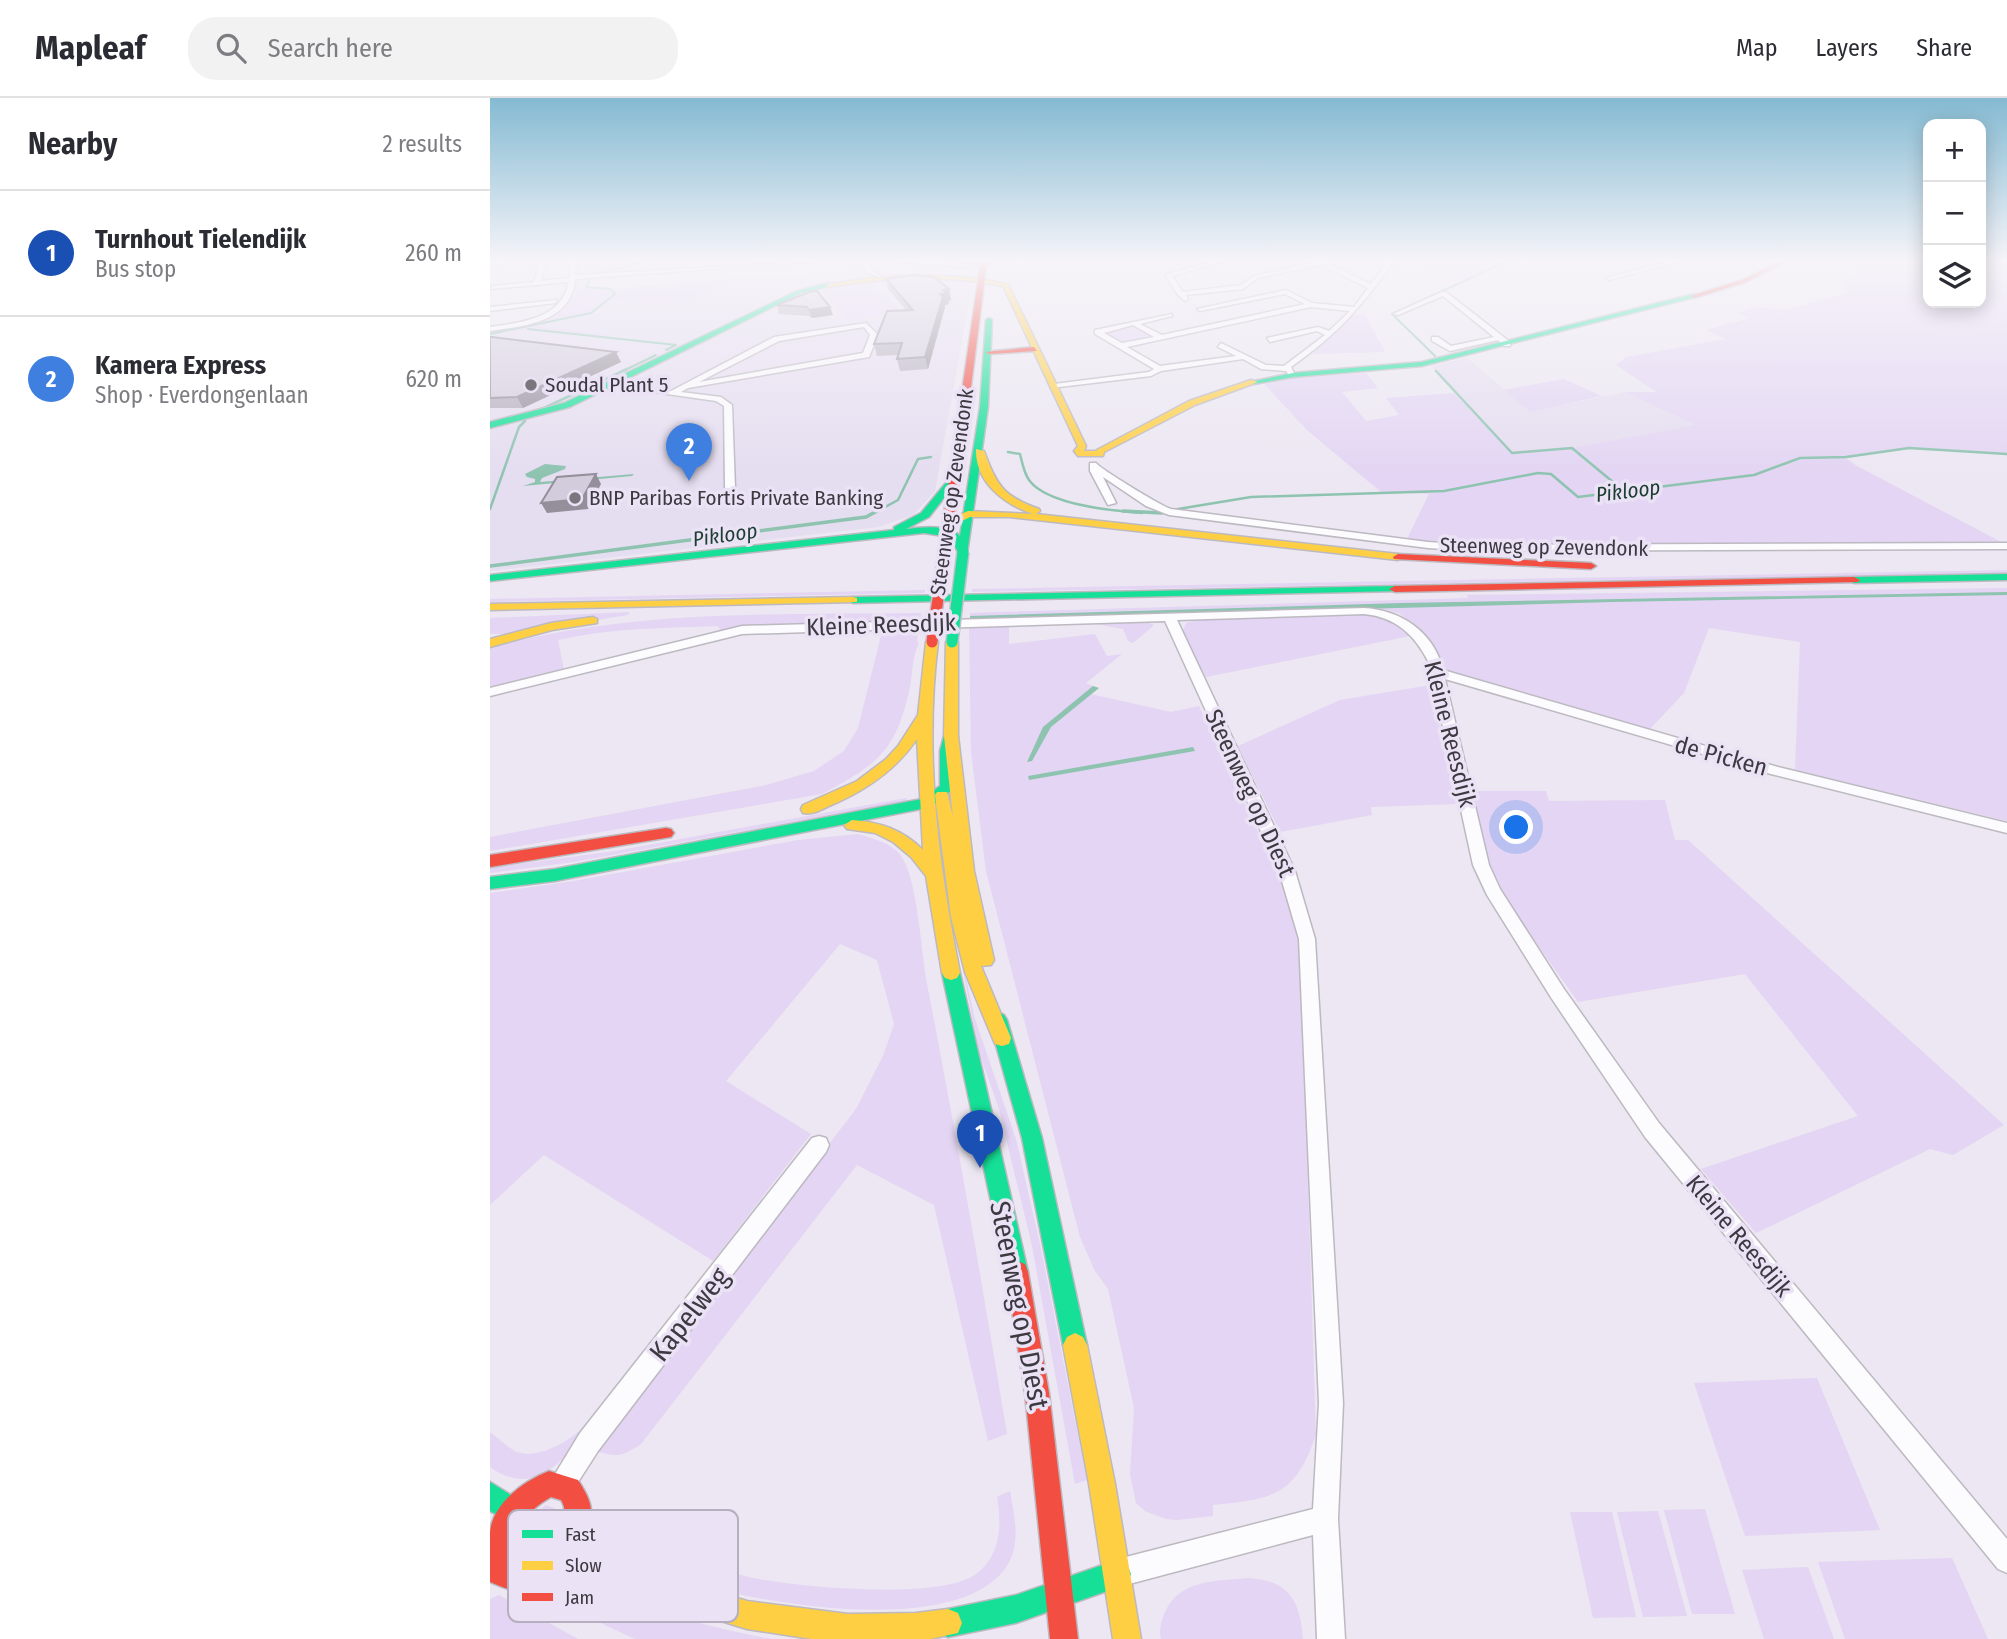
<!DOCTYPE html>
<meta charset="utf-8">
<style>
:root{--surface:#fff;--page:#f2f2f3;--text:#2b2b33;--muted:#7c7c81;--line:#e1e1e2;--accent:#b45309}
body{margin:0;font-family:"Fira Sans Condensed",sans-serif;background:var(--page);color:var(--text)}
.controls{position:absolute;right:21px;top:21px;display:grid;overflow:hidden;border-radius:14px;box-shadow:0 4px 18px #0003}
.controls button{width:63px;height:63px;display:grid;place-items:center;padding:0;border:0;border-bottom:2px solid var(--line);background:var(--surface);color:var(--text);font:35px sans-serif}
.you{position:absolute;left:1027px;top:730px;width:24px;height:24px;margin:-18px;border:5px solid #fff;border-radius:50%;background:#1a73e8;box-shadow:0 0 0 10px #1a73e833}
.badge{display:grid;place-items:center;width:46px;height:46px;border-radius:50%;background:var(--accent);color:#fff;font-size:23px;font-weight:700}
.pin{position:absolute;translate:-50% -58px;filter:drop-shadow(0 2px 4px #0008)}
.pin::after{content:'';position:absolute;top:37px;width:24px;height:21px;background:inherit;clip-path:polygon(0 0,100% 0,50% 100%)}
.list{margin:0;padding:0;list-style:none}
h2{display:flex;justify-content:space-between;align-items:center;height:91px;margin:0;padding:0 28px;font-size:30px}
h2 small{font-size:23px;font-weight:400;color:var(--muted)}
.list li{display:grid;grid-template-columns:46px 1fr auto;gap:21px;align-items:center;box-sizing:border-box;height:126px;padding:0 28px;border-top:2px solid var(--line)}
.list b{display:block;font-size:26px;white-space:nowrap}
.list p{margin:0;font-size:23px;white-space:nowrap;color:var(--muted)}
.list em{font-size:23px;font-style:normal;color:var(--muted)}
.icon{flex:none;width:38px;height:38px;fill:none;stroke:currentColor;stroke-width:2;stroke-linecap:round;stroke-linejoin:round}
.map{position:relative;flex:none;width:1517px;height:1541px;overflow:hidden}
header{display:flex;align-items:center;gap:42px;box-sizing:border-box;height:98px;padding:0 35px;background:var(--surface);border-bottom:2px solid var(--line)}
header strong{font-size:33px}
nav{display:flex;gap:38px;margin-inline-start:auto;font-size:24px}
.search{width:490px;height:63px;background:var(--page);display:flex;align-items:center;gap:18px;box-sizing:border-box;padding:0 24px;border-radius:28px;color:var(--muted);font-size:26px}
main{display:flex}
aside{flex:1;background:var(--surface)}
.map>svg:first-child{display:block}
.built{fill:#e5ddf0}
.green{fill:#e3d5f3}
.water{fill:#8ec3b0}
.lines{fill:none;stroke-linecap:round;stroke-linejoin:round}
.stream-far2{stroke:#8ec3b0;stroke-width:2}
.stream-far1{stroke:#8ec3b0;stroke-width:2.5}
.stream{stroke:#8ec3b0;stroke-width:3.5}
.street-casing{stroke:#bcb9c1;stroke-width:3}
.fast-casing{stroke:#bcb9c1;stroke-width:3}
.slow-casing{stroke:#bcb9c1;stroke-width:3}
.jam-casing{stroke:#bcb9c1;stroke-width:3}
.street{fill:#fcfbfd;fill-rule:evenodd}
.fast{fill:#16e098;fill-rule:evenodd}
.slow{fill:#ffcf43;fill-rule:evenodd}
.jam{fill:#f24e42;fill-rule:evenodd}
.fast-bridge-casing{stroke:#c4bfcc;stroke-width:14;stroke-linecap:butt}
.jam-bridge-casing{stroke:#c4bfcc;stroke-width:14;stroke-linecap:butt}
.fast-bridge{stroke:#16e098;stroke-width:11}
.jam-bridge{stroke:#f24e42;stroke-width:11}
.wall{fill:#b5afbe}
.shaded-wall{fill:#948f9b}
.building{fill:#d3ccdd;stroke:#948f9b;stroke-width:2}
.poi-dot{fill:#7a767e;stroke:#ebe2f6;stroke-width:2.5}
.labels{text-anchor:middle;stroke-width:7;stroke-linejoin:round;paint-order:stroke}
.far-poi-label{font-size:21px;fill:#3c3940;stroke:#ebe2f6;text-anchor:start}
.far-water-label{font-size:21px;font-style:italic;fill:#1b3e30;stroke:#ebe2f6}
.far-street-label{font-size:21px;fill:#3c3940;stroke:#ebe2f6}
.street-label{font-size:24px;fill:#3c3940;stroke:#ebe2f6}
.near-street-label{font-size:28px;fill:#3c3940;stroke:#ebe2f6}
.key{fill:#ebe2f6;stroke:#b6afbf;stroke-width:2}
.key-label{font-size:19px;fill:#3c3940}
</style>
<header>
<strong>Mapleaf</strong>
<div class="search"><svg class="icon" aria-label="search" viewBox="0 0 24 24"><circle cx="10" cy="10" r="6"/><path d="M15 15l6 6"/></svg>Search here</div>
<nav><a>Map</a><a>Layers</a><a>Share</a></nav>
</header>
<main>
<aside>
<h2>Nearby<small>2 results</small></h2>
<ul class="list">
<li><span class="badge" style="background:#1a4fb4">1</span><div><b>Turnhout Tielendijk</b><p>Bus stop</p></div><em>260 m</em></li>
<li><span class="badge" style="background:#3f7fe0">2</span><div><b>Kamera Express</b><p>Shop · Everdongenlaan</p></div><em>620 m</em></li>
</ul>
</aside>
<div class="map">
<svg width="1517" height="1541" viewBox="0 0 1517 1541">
<rect width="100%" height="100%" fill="#ece7f2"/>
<!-- built -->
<g class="built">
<polygon points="373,173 483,181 445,393 423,417 388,429 0,473 0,238 98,217 108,214 123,202 184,208 250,180"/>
<polygon points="977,260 1041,314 1135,294 1207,327 1082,350 1022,355 941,268"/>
</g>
<!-- green -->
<g class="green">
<polygon points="89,162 157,162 105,175 88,174"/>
<polygon points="970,162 1021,162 973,183 934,169"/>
<polygon points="1395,162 1438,162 1438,205 1491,205 1491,163 1517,162 1517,355 1419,350 1356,360 1367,368 1513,445 1000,448 916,443 939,396 891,394 818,333 774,286 806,280 876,275 888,290 852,294 876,323 909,317 896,300 964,295 1022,355 1082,350 1206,327 1135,294 1166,294 1126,267 1136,259 1236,241 1216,232 1259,220 1247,215 1267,209 1296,212 1359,194 1351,183"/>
<path d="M97 180 93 185V190L113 192 250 180 184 208 123 202 103 216 48 228 118 237 111 240 30 232 0 238V234C34 227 65 222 86 195L83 193 87 183Z"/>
<polygon points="379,183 411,214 358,223 330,191"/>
<polygon points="864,217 875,217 895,254 822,256"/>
<polygon points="639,227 646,228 662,238 630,244 613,235"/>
<polygon points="1074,281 1112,298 1041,314 1013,292"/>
<polygon points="1517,472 1517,475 482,494 482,491"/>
<polygon points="1517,490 1517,723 1305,672 1310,544 1219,530 1194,595 1158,633 957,573 932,533 909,515 889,510 480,522 480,515 978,500 977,497"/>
<polygon points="435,492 435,495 0,504 0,501"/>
<polygon points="140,514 138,517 20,536 0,536 0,520"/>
<path d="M431 515 430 523 230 532 228 528C175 530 120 530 68 542L74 572 0 591V550C140 511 287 517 431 515Z"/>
<polygon points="888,515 925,537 716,579 692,535 696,525 712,521"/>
<polygon points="652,522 664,527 643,545 638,543 633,531 600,525"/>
<path d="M479 526H519V546L605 536 617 558 632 556 596 585 603 588 596 595 681 614 709 608 801 804 810 841 826 1336C806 1398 783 1401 723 1407V1418L687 1422 676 1421 655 1413 646 1405 640 1376 644 1310 618 1191 605 1173 590 1139 496 773 481 654Z"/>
<path d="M429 528 427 544H429C421 562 423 580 418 598 404 657 382 669 332 696L0 753V739L276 687 324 673 354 653 368 630 393 530Z"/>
<polygon points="941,587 966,706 881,709 882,717 790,734 748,648 850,602"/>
<path d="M984 693H1056L1059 703 1175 702 1185 742H1198L1514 1027 1463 1057 1440 1051 1266 1135 1211 1071 1368 1018 1255 876 1088 904C1060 863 1026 822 1004 777 992 751 989 721 984 693Z"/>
<polygon points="416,700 418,703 84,764 0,775 0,770 125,753"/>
<path d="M368 736C384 741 404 745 413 761 428 788 431 853 437 886 466 1035 492 1185 517 1336L498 1343 444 1107 367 1067 151 1346C131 1359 127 1360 104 1352L366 1011 393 958 404 926 387 862 350 846 236 983 321 1036 223 1163 54 1057 0 1107V795L84 783 308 742Z"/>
<polygon points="463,822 485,921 526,1041 550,1146 597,1382 585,1386 542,1148 509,1011 489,954"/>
<polygon points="1327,1280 1390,1432 1255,1438 1204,1285"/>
<path d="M0 1334C8 1340 18 1350 27 1354 47 1361 74 1346 88 1334L94 1337C68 1369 40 1398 0 1369Z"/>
<path d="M520 1393C524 1416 531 1444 518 1466 473 1541 274 1506 204 1485 190 1481 177 1475 164 1469 152 1465 135 1461 124 1454 110 1444 106 1428 102 1413 142 1437 214 1468 259 1479 303 1489 451 1503 486 1476 511 1457 512 1428 507 1399Z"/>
<path d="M56 1407 66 1411C74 1429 51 1458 31 1452L25 1442 29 1427Z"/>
<polygon points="1215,1411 1245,1516 1202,1516 1174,1412"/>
<polygon points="1168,1413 1197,1518 1153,1519 1127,1414"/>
<polygon points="1080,1414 1122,1414 1146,1519 1103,1520"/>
<polygon points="1462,1460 1498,1541 1355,1541 1328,1464"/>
<polygon points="1318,1469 1344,1541 1274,1541 1252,1472"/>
<path d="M759 1480C799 1483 810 1502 813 1541H671C669 1530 671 1525 675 1514 690 1481 727 1483 759 1480Z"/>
<path d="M54 1481C94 1481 130 1500 167 1512 205 1525 243 1534 282 1541H145L57 1500Z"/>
<polygon points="9,1497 88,1541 0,1541 0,1501"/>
</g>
<!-- water -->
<g class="water">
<polygon points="55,366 76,368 75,371 52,380 50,384 144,376 142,378 33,388 45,384 45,381 37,379 35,376"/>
<polygon points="1517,494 1517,497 1122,504 480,522 480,518 911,505"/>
<polygon points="603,588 609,590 561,629 542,663 537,664 553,629"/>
<polygon points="703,649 705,653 539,682 538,678"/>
</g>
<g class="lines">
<!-- stream-far2 -->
<g class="stream-far2">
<polyline points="108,176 160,162"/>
<polyline points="38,231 186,247 176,252"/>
<polyline points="0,236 101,215 125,196 121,191 96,189 101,179"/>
<polyline points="945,258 902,216 1020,162"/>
<polyline points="133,273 166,257"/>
</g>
<!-- stream-far1 -->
<g class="stream-far1">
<polyline points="946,273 1022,355 1082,350 1135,394"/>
<polyline points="54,310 137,271"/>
<path d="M518 354 530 356C532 364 534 375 539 382 557 407 624 413 652 415"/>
<polyline points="0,411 29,329 35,323"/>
<polyline points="682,412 761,399 954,393 1048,375 1061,376 1088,399 1264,377 1310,360 1356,359 1419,350 1517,356"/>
<polyline points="384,415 408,402 428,361 441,359"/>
</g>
<!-- stream -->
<g class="stream">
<polyline points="633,413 672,415"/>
<polyline points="0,468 376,419 387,413"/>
</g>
<!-- street casing -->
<g class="street-casing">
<g id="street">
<polygon points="15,162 12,166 0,168 0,164"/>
<path d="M50 162H56L51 183 79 180 81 162H87L85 177 348 162 85 181C82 224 35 228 0 233V229C30 225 74 220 78 184L0 191 2 188 44 184Z"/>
<polygon points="371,162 377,162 382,172 392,179 392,181 377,174"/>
<polygon points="390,162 425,162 497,168 469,169"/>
<path d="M727 162H736L682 178 693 194 751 187 764 178 826 164 823 162H830L881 186 899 162H905C872 208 848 236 801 269L806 279H800L796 273 771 271 753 261 671 273 661 278 561 290 564 286 659 274 664 271 605 236V232L682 216V218L650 226 672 237 815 206 795 196 710 213 707 211 796 192 822 205 864 209 878 190 831 167 768 180 753 191 696 197 698 201 695 203 688 197 675 177ZM821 209 860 213 839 233 828 229 777 240 780 244 827 233 835 237 794 268 776 267 731 245 728 249 746 258 670 268 637 249ZM643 227 664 239 632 245 614 235Z"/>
<polygon points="1185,162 1195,162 1119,182 1116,180"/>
<polygon points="952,194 956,194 1020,244 1020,248 1014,248 1008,242 960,253 942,243 942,239 948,239 961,248 1004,239 953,198 908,217 903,216"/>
<polygon points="67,202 65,205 0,213 0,209"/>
<path d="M376 225 388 237 379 259 198 290 191 294 231 299 242 307 245 390 240 393 235 390 234 308 226 303 114 287 118 285 181 293 284 239ZM374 229 380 237 373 255 209 284 289 243Z"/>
<path d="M600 365H606C609 370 671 408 681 411L938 444 982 447 1517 445V451L982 453 938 450 679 417 656 408 613 379 626 405 618 407 600 373Z"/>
<path d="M874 510C911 512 944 534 953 572L1288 669 1517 725V735L1281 676 955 581 999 767 1010 791 1074 891 1169 1025 1517 1441V1475L1508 1471 1155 1039 1062 901 997 797 983 767 939 565C925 537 906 519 874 516L687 522 805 773 825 841 853 1305 848 1421 855 1541H827L823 1437 628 1489 618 1485 614 1475 618 1465 628 1461 823 1411 829 1305 809 841 789 773 675 523 252 536 0 598V590L252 528Z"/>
<polygon points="329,1038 336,1040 339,1047 336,1054 108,1353 81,1395 72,1399 63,1395 59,1386 90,1335 322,1040"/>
</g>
</g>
<!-- fast casing -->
<g class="fast-casing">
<g id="fast">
<polygon points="338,185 340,188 311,195 80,309 0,330 0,324 74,305 307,193"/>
<polygon points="1204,196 1206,199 932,268 803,279 764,286 760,284 803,275 932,264"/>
<path d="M499 220 502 222 498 309 477 456H469L460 439 434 435 0 483V477L404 432V429L431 415 460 380 463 379 468 382 439 419 416 431C431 429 460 426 470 438L490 309 496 222Z"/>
<polygon points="1517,476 1517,482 1364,485 1358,482 1364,479"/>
<polygon points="905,488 909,489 909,493 363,505 357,502 363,499"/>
<polygon points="461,634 468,638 464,653 464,690 441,709 65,783 0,791 0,779 65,771 432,701 450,688 450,653 454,638"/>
<polygon points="461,868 467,870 470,875 538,1174 535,1182 527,1185 519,1182 516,1174 452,875 455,870"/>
<polygon points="508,914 514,917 517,922 552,1040 597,1247 593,1255 585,1259 577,1255 573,1247 532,1040 499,922 502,917"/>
<polygon points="0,1384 29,1402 33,1411 29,1420 20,1424 0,1413"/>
<polygon points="627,1462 637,1466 641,1476 637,1486 526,1525 458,1539 448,1535 444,1525 448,1515 458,1511 526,1497"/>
</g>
</g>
<!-- slow casing -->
<g class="slow-casing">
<g id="slow">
<path d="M428 177 476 179 518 186 596 348 594 353H605L699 303 761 282 768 284 705 307 614 354 613 358H588L584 353 588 348 513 188C456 176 395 180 338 189L335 187 379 180Z"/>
<path d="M486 351 494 353C507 388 513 398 549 411L550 413 546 416 908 456 913 459 908 462 520 419H480L464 427H456V423L478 413 543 416C514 406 485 384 486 351Z"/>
<polygon points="363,499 367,500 367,504 0,512 0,506"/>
<polygon points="103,519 107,521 107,525 62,532 0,549 0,541 61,525"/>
<path d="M442 540 448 544C434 656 448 764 470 875L467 880 461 882 455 880 452 875 436 778 421 759 403 744 385 735 357 731 354 727 362 722C390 724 413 732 433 752L427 641C405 673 375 693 339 708 331 712 322 717 313 715L311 711 313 707 367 683 396 661 408 648 428 617 436 544Z"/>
<polygon points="462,540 468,544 468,638 484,773 504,862 501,867 491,868 521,940 519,946 512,948 505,946 475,874 461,819 445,697 447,694 457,694 463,719 454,638 456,544"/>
<polygon points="585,1235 593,1239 597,1247 625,1386 651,1541 623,1541 599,1386 573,1247 577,1239"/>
<polygon points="77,1433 179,1480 257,1503 358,1516 426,1515 458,1511 468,1515 472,1525 468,1535 440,1541 322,1541 257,1531 179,1507 68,1455 64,1446 68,1437"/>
</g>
</g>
<!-- jam casing -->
<g class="jam-casing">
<g id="jam">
<polygon points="491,162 497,162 457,479 451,482 445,479"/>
<polygon points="1293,162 1300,162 1256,184 1204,200 1201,198 1252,182"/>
<polygon points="544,249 547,253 499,256 495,254"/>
<polygon points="908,456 1101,465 1106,468 1101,471 904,461 903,459"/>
<polygon points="1364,479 1370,482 1368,484 905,494 899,491 905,488"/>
<polygon points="176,730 181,731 184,735 181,739 0,769 0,757"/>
<polygon points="527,1163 535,1166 538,1174 559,1295 588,1541 560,1541 535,1295 516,1174 519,1166"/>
<path d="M59 1373 88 1382C95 1393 102 1404 101 1417 97 1449 60 1494 26 1492 17 1492 8 1487 0 1484 0 1467 0 1450 0 1434 3 1405 34 1383 59 1373ZM61 1399 71 1402C87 1427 46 1469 20 1464 20 1435 36 1413 61 1399Z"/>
</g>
</g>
<!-- street -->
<use href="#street" class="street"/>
<!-- fast -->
<use href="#fast" class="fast"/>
<!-- slow -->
<use href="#slow" class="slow"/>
<!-- jam -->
<use href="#jam" class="jam"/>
<!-- fast-bridge casing -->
<g class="fast-bridge-casing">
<polyline id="fast-bridge" points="462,544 473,454"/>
</g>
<!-- jam-bridge casing -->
<g class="jam-bridge-casing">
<polyline id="jam-bridge" points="442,544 451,479"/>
</g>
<!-- fast-bridge -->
<use href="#fast-bridge" class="fast-bridge"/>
<!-- jam-bridge -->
<use href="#jam-bridge" class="jam-bridge"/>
</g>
<!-- wall -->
<g class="wall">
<polygon points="396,181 459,191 461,202 458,203 459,206 455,207 455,209 438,271 410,273 407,261 408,257 387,258 384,246 416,212 398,191"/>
<polygon points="322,193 343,217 322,220 319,218 289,216 287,207"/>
<polygon points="0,239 131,264 33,310 0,310"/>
</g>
<!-- shaded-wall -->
<g class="shaded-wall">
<polygon points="459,191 461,202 458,203 459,206 455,207 455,209 438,271 435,259 450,196 453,192"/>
<polygon points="340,209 343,217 322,220 319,212"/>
<polygon points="126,254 131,264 33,310 27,299"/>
<polygon points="106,376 111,386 98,411 57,415 51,405"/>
</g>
<!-- building -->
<g class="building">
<polygon points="422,177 444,179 459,191 453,192 456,195 450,196 453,199 435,259 407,261 412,245 384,246 397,213 423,212 396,181"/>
<polygon points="322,193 327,193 340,209 319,212 317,209 287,207"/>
<polygon points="0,239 2,239 126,254 27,299 0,300"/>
<polygon points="106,376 92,401 51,405 67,379"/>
</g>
<!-- sky -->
<linearGradient id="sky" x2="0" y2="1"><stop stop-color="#84bad2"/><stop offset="0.43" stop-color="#f6f4f9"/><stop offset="1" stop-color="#f6f4f9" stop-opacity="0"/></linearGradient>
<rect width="1517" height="378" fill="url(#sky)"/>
<!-- markers -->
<g class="poi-dot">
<circle cx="41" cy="287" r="7"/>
<circle cx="85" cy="400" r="7"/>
</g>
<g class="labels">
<!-- far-poi labels -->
<g class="far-poi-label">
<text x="55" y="294">Soudal Plant 5</text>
<text x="99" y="407">BNP Paribas Fortis Private Banking</text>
</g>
<!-- far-water labels -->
<g class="far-water-label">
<text transform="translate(1138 393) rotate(-7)" y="7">Pikloop</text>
<text transform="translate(235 437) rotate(-8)" y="7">Pikloop</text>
</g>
<!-- far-street labels -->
<g class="far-street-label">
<text transform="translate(462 394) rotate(-82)" y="7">Steenweg op Zevendonk</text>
<text transform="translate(1054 449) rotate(1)" y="7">Steenweg op Zevendonk</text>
</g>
<!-- street labels -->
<g class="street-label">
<text transform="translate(391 527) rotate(-2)" y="8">Kleine Reesdijk</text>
<text transform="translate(960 636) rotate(76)" y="8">Kleine Reesdijk</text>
<text transform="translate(1231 658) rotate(15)" y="8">de Picken</text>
<text transform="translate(760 695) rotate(65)" y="8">Steenweg op Diest</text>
<text transform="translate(1249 1138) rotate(50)" y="8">Kleine Reesdijk</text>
</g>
<!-- near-street labels -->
<g class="near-street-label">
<text transform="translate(530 1207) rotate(79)" y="10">Steenweg op Diest</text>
<text transform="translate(199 1216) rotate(-52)" y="10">Kapelweg</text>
</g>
</g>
<!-- legend -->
<rect x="18" y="1412" width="230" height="112" rx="10" class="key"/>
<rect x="32" y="1432" width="31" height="8" fill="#16e098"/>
<rect x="32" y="1463" width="31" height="9" fill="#ffcf43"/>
<rect x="32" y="1495" width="31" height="8" fill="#f24e42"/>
<g class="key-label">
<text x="75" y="1443">Fast</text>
<text x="75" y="1474">Slow</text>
<text x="75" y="1506">Jam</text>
</g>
</svg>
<div class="controls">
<button>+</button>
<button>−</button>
<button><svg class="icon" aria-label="layers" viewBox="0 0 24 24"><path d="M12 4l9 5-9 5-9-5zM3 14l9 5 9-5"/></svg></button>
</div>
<div class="you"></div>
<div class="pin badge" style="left:490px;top:1070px;background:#1a4fb4">1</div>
<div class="pin badge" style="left:199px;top:383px;background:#3f7fe0">2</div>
</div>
</main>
